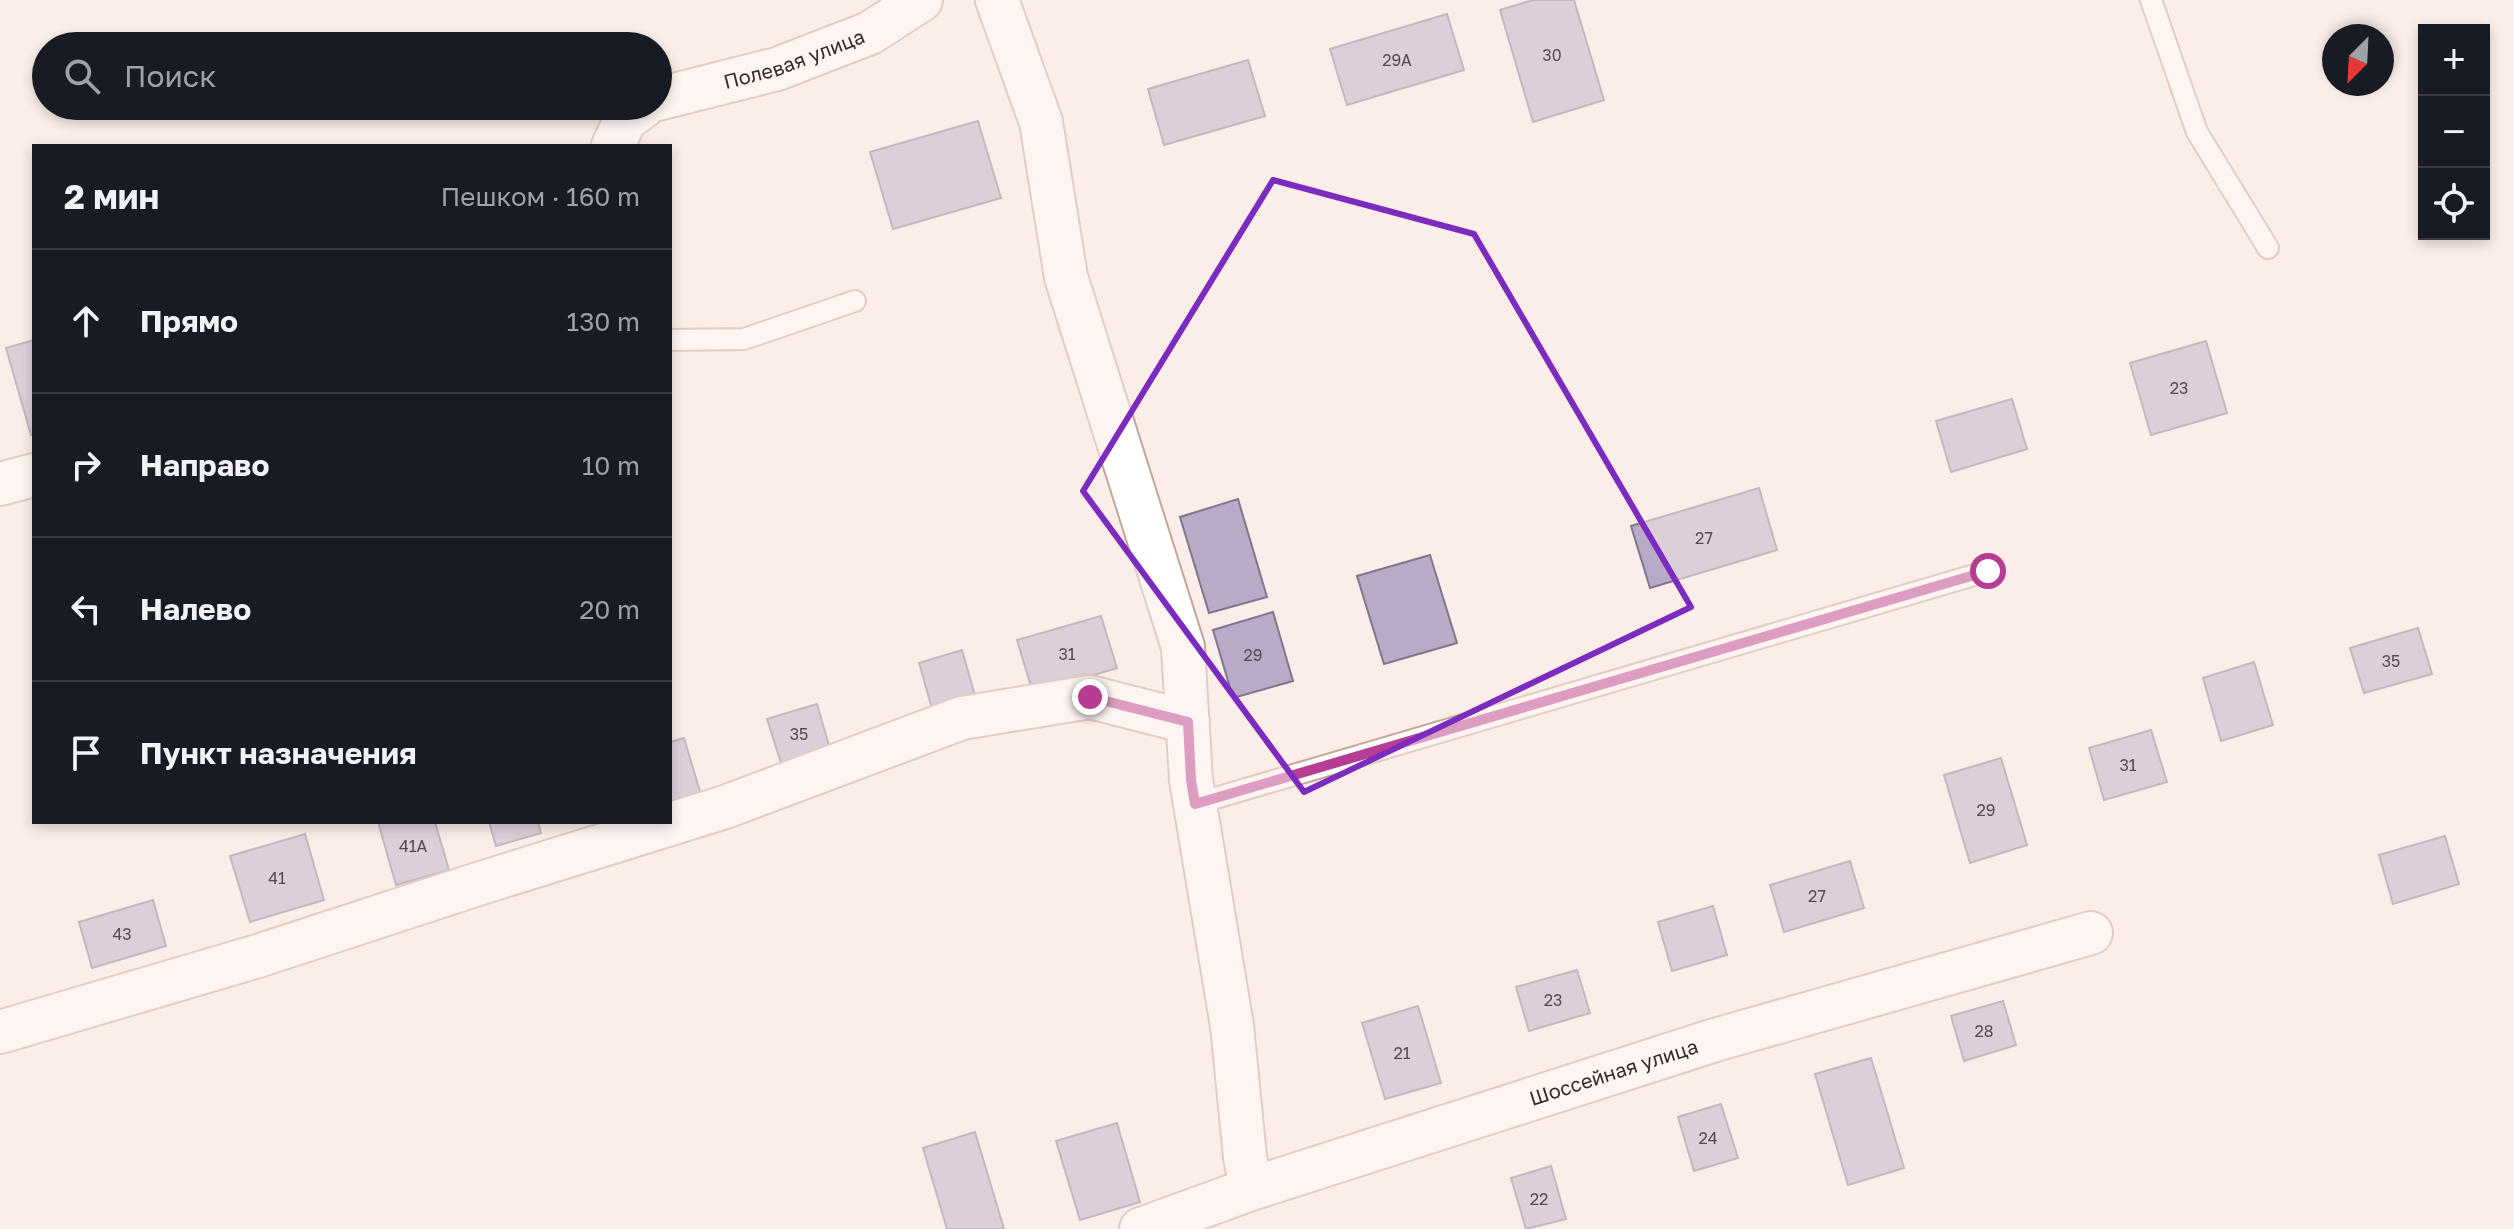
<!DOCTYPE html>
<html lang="ru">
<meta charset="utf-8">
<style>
:root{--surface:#171b24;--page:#242831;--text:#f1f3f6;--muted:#9ea1a6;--line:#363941}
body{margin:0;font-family:"Golos Text",sans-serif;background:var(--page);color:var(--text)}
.controls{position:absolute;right:24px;top:24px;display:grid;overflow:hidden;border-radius:0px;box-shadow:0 4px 12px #0003}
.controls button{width:72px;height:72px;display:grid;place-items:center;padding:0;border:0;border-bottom:2px solid var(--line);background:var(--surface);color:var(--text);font:40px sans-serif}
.compass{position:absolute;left:2322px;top:24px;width:72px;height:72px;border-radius:50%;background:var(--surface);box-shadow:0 4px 12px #0003;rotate:204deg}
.stop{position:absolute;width:24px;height:24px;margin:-18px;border:6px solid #b63d91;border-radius:50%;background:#fff}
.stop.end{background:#b63d91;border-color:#fff;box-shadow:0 2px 8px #0008}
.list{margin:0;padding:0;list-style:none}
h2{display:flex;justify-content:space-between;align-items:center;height:104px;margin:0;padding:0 32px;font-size:34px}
h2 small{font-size:26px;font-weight:400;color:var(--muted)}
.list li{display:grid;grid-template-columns:52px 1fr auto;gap:24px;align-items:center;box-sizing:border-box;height:144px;padding:0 32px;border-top:2px solid var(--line)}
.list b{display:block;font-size:30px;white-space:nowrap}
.list em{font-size:26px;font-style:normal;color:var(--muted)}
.icon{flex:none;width:44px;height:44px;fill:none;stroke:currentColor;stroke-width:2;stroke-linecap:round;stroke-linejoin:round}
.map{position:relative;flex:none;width:2514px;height:1229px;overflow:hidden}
.search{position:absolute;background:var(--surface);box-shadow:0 4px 12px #0003;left:32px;top:32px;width:640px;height:88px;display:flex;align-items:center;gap:20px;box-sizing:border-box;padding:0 28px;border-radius:44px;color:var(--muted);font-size:30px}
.panel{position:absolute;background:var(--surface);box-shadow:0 4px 12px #0003;left:32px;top:144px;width:640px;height:680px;border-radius:0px}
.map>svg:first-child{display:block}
.building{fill:#b8abc7;stroke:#837590;stroke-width:2}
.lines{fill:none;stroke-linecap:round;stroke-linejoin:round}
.service-casing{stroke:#c6a598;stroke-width:24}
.minor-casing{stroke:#c6a598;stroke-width:46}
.service{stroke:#fff;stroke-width:20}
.minor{stroke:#fff;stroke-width:42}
.route{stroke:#b63d91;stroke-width:10}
.marked{fill:none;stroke:#7b2cbf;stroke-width:6;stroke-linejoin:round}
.labels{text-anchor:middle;stroke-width:6;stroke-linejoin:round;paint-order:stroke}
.number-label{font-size:16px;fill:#584b4e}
.street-label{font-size:20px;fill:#382b26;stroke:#fefefe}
</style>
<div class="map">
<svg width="2514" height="1229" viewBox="0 0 2514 1229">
<rect width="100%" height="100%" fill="#fbede7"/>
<!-- building -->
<g class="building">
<polygon points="1533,0 1574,0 1604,100 1533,122 1500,10"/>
<polygon points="1447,14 1464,70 1347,105 1330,49"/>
<polygon points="1248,60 1265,116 1164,145 1148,89"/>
<polygon points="978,121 1001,198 893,229 870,152"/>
<polygon points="34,340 34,434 31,435 6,348"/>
<polygon points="2206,341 2227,413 2151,435 2130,363"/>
<polygon points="2012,399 2027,449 1951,472 1936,421"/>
<polygon points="1759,488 1777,550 1650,588 1631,526"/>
<polygon points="1238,499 1267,597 1209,613 1180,517"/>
<polygon points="1430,555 1457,643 1384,664 1357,576"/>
<polygon points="1273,612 1293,681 1233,698 1213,630"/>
<polygon points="1101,616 1117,668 1033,693 1017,640"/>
<polygon points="2418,628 2432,674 2364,693 2350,648"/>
<polygon points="962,650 976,699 933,712 919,663"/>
<polygon points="2254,662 2273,725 2221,741 2203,678"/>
<polygon points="817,704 830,749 781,763 767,719"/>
<polygon points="2151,730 2167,782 2104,800 2089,748"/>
<polygon points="684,738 701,795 670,804 670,742"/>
<polygon points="2001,758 2027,845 1970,863 1944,775"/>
<polygon points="378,822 435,822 449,870 396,885"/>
<polygon points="489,822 538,822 541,833 496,846"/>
<polygon points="305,834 324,900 250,922 230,856"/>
<polygon points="2445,836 2459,884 2393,904 2379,855"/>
<polygon points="1850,861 1864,908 1784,932 1770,885"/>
<polygon points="153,900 166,946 92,968 79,922"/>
<polygon points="1713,906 1727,955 1672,971 1658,922"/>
<polygon points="1577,970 1590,1013 1529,1031 1516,987"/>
<polygon points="2003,1001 2016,1045 1964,1061 1951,1016"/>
<polygon points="1418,1006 1441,1083 1385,1099 1362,1023"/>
<polygon points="1871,1058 1904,1168 1848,1185 1815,1074"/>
<polygon points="1721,1104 1738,1158 1694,1171 1678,1117"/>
<polygon points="1117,1123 1140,1202 1080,1220 1056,1141"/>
<polygon points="975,1132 1004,1229 947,1229 923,1148"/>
<polygon points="1551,1166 1566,1219 1526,1229 1511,1178"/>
</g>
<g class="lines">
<!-- service casing -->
<g class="service-casing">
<g id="service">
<polyline points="2151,0 2197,132 2268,248"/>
<polyline points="670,340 744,339 855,301"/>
<polyline points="1195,804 1988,571"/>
</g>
</g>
<!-- minor casing -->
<g class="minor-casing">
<g id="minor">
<polyline points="997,0 1041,122 1066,277 1183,647 1191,780 1232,1026 1245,1157 1251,1189"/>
<path id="s1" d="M658 99 777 69 870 33 921 0"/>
<polyline points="613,146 625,120 644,106"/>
<polyline points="0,484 34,475"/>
<polyline points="0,1032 258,956 481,883 725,807 962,718 1090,697 1188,722"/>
<path id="s2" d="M1141 1229 1251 1189 1715 1040 2091 933"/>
</g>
</g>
<!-- service -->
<use href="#service" class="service"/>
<!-- minor -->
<use href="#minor" class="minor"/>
</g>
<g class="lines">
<!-- route -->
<polyline class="route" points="1090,697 1188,722 1191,780 1195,804 1988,571"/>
</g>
<!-- marked area -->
<path d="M0 0H2514V1229H0ZM1273 180 1474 234 1691 607 1304 792 1083 491Z" fill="#fbede7" fill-opacity=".55" fill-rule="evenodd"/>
<path class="marked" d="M1273 180 1474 234 1691 607 1304 792 1083 491Z"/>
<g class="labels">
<!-- number labels -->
<g class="number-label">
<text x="1552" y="61">30</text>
<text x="1397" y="66">29А</text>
<text x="2179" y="394">23</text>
<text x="1704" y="544">27</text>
<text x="1067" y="660">31</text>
<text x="1253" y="661">29</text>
<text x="2391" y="667">35</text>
<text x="799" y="740">35</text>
<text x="2128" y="771">31</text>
<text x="1986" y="816">29</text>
<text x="413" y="852">41А</text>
<text x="277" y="884">41</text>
<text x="1817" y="902">27</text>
<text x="122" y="940">43</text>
<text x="1553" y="1006">23</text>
<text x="1984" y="1037">28</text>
<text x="1402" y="1059">21</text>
<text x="1708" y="1144">24</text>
<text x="1539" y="1205">22</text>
</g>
<!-- street labels -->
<g class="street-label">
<text dy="7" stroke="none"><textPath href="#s1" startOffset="142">Полевая улица</textPath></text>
<text dy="7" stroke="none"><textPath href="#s2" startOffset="498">Шоссейная улица</textPath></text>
</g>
</g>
</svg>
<div class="controls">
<button>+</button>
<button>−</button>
<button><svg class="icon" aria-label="locate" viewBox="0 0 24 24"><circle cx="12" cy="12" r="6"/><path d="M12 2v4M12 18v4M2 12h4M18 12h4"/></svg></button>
</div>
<svg class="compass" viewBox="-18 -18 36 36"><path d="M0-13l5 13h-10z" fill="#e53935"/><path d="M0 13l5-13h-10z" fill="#9ea1a6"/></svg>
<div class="stop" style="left:1988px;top:571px"></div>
<div class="stop end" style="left:1090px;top:697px"></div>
<div class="search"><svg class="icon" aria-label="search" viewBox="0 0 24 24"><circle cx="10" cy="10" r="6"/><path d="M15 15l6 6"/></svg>Поиск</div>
<section class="panel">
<h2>2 мин<small>Пешком · 160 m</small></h2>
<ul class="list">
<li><svg class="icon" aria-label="ahead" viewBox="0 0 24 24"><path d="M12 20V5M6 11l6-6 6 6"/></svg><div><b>Прямо</b></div><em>130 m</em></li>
<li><svg class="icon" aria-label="right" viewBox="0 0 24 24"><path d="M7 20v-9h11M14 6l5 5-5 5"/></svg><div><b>Направо</b></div><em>10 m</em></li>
<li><svg class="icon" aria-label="left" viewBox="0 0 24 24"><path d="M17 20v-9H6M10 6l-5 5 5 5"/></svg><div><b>Налево</b></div><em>20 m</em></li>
<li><svg class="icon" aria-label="arrive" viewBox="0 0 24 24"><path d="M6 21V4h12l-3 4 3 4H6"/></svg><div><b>Пункт назначения</b></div></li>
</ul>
</section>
</div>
